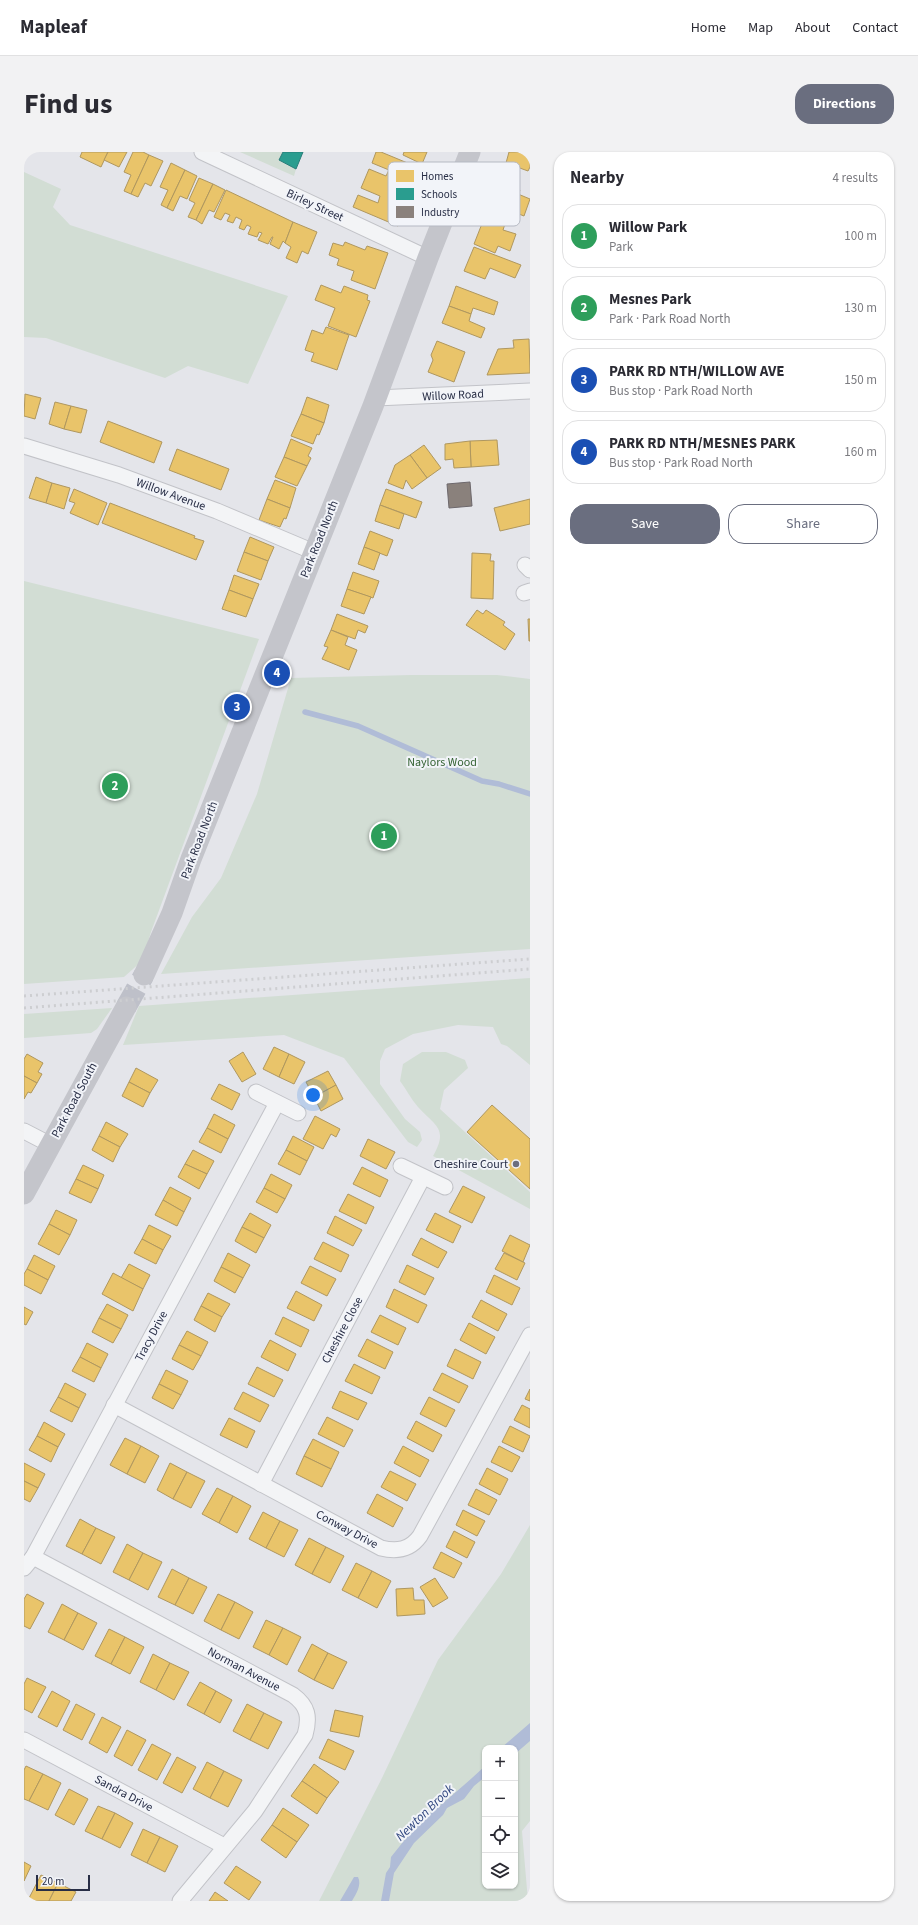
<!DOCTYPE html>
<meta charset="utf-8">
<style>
:root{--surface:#fff;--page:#f2f2f3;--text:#2b2b33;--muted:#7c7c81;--line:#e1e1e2;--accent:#6a6e7f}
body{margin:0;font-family:"Source Sans 3",sans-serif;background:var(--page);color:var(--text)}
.controls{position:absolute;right:12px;bottom:12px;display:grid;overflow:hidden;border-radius:8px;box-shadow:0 1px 3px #0004}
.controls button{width:36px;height:36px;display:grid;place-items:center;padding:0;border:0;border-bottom:1px solid var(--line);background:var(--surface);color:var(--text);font:20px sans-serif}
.scale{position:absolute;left:12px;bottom:10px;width:54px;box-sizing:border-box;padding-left:4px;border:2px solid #282e46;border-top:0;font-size:11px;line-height:14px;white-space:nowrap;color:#282e46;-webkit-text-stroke:3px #f2f4f9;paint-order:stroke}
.you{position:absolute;left:289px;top:943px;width:14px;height:14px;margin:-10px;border:3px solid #fff;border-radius:50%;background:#1a73e8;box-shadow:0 0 0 6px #1a73e833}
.badge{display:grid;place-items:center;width:26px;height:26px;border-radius:50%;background:var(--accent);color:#fff;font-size:13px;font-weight:700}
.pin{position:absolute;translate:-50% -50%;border:2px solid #fff;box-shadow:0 1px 4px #0006}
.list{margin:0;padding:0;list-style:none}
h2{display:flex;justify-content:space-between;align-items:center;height:52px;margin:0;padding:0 16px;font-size:17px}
h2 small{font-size:13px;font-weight:400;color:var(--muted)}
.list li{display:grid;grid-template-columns:26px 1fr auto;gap:12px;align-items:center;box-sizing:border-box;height:64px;margin:0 8px 8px;padding:0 8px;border:1px solid var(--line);border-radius:16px}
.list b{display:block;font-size:15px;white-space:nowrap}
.list p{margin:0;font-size:13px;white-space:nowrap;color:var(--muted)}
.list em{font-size:13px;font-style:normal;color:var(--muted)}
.actions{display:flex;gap:8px;padding:12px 16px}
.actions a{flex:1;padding:9px 0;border:1px solid var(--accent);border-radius:16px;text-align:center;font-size:14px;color:var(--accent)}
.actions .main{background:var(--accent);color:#fff}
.icon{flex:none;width:22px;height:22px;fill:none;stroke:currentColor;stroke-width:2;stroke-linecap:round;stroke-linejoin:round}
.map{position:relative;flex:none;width:506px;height:1749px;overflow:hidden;border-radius:16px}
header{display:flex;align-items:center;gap:24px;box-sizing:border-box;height:56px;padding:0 20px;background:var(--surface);border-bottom:1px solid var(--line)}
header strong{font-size:19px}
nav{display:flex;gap:22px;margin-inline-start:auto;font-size:14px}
.intro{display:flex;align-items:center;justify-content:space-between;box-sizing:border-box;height:96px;padding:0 24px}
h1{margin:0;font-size:28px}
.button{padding:10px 18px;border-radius:16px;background:var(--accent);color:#fff;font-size:14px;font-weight:700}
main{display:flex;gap:24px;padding:0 24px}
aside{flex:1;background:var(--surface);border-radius:16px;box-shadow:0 1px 3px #0004}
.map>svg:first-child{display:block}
.green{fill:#d2ddd4;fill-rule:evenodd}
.water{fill:#b0bcd7}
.homes{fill:#e9c46a;stroke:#af975f}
.schools{fill:#2a9d8f;stroke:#297c79}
.industry{fill:#8a817c;stroke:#6d686c}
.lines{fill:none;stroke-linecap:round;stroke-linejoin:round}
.stream{stroke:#b0bcd7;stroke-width:5.5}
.secondary-tunnel{stroke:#bec0c9;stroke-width:21;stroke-dasharray:21 10;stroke-linecap:butt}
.street-casing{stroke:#c2c3c8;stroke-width:17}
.street{stroke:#f3f4f6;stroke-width:15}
.secondary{stroke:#c4c5cb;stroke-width:21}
.rail{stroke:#cdced1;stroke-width:3;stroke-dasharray:2 4;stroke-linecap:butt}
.poi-dot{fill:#6a6e7f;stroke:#f2f4f9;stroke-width:1.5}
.labels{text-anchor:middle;stroke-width:4;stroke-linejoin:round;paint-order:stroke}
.street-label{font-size:12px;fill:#282e46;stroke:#f2f4f9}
.park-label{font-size:12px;fill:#356334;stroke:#f2f4f9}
.poi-label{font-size:12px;fill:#282e46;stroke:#f2f4f9;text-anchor:end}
.water-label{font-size:13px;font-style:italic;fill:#2e447e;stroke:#f2f4f9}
.key{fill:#f2f4f9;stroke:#b5b9c3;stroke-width:1}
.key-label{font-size:11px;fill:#282e46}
</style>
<header>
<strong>Mapleaf</strong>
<nav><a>Home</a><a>Map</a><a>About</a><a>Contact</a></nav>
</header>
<div class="intro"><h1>Find us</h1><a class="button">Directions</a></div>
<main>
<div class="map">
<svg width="506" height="1749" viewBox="0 0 506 1749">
<rect width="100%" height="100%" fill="#e4e5ea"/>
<!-- green -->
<g class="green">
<polygon points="216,0 259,0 255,8 272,17 270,24"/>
<polygon points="0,20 37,37 29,55 46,73 264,144 224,232 164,214 141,226 22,186 0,185"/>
<polygon points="0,429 235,487 127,780 118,809 100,825 0,832"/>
<polygon points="387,523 473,523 506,527 506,797 137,822 168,765 197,726 233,642 267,526"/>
<polygon points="506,826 506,913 483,894 477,892 469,875 434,873 389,882 361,897 356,909 356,932 381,967 396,980 398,988 393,995 384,990 320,906 260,883 99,893 115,854"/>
<polygon points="88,856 73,877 67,881 0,886 0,862"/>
<path d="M398 900H422L441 908 444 916 420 938 416 957 506 1040V1057L409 1004C425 976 411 974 394 955 387 947 382 937 376 929L379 912Z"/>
<path d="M506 1373V1669L498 1679 504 1749H295L357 1628 414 1508 477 1422ZM461 1596H491V1734H461Z"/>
</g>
<!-- water -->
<g class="water">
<polygon points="506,1571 506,1589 491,1602 491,1596 477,1596"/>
<path d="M461 1614V1625L450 1634 440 1647 423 1656 419 1663 390 1691 370 1721 365 1749H357L362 1721 366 1715 367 1705 395 1670C418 1652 440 1634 461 1614Z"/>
<path d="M330 1725H334C338 1733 332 1742 328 1749H316Z"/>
</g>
<!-- homes -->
<g class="homes">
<polygon points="58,0 84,0 77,15 56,5"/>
<polygon points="84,0 103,0 95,15 80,8"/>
<polygon points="109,0 119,0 125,3 107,42 100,39 107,23 100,20"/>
<polygon points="352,0 357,0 398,17 374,74 329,55 334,43 354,51 356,44 337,36 345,17 362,24 365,18 348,11"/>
<polygon points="380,0 403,0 398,12 379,3"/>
<polygon points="485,0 506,0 506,15 504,19 482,11"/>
<polygon points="125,3 139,9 127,34 121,31 114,45 107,42"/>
<polygon points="147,11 161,18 143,56 137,53 144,38 136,35"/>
<polygon points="161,18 173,24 163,47 156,44 149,59 143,56"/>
<polygon points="175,26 189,32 172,68 164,65 171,51 165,48"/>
<polygon points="475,29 496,38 494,42 506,47 500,64 487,59 484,66 463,58"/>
<polygon points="189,32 201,38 190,60 185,58 178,72 172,68"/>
<polygon points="202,38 269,70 261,91 259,89 255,97 246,92 249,85 248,85 244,92 234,88 238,81 235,80 233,85 224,82 227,75 223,73 220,78 215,76 218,68 212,65 209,71 203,69 206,63 201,61 197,68 190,65"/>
<polygon points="461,64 481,72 479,78 492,82 486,99 474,94 471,101 450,92"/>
<polygon points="269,70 293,80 284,102 278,99 273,111 262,106 267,95 261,91"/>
<polygon points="321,90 341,98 343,94 364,101 351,137 327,128 330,119 313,113 315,107 305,103 309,91 319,94"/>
<polygon points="450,95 497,113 491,126 466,116 461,127 440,119"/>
<polygon points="297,133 317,141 320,134 344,143 343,148 346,149 332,185 304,174 311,156 291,148"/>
<polygon points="432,134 474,150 470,163 449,156 447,162 425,154"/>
<polygon points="425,154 447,162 445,169 461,176 457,186 418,171"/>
<polygon points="302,175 325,183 313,218 287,209 290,201 281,198 288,178 299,182"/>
<polygon points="505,187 506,221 463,223 474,197 490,196 489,188"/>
<polygon points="413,189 441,200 430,230 404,220 409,208 407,203"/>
<polygon points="1,242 17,246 11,267 0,264"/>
<polygon points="283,245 305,253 300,271 277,262"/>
<polygon points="31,250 47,254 40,277 25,272"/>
<polygon points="47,254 63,258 57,281 40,277"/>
<polygon points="277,262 300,271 295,283 293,282 289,292 267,284"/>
<polygon points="84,269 138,290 130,311 76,290"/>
<polygon points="267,287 288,296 284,304 287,306 283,314 260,305"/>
<polygon points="473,288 475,313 447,315 446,289"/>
<polygon points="446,289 447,315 430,316 429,307 421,308 421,292"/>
<polygon points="400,293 417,316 403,326 386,303"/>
<polygon points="153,297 205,317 197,338 145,318"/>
<polygon points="386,303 403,326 388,337 382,328 379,337 364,331 371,313"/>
<polygon points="260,305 283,314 273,334 251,325"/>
<polygon points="12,325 28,331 22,351 5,346"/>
<polygon points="251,328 272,336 266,356 243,347"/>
<polygon points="28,331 46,336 40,357 22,351"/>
<polygon points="50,337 83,351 74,373 46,361 51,351 45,349"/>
<polygon points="362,337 398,350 392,366 356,353"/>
<polygon points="243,347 266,356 262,367 260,366 256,375 235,368"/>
<polygon points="506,347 506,372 476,379 470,356"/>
<polygon points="86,351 171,384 170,386 180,389 172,408 78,371"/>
<polygon points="356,353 380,362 375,377 351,369"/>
<polygon points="346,379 369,388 363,404 340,395"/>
<polygon points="226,385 250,395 244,409 220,400"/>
<polygon points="340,395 356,401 350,418 334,412"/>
<polygon points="220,400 244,409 237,428 213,419"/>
<polygon points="448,401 467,402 466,409 470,409 469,447 447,446"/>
<polygon points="329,420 355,429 349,446 323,437"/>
<polygon points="210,423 235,432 229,447 205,438"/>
<polygon points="323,437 347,445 340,462 317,454"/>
<polygon points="205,438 229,447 222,465 198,457"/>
<polygon points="453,458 459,462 462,458 481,470 479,473 491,482 481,498 442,473"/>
<polygon points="313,462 344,474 341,481 334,478 331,487 307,478"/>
<polygon points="504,467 506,467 506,489 505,489"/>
<polygon points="307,478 324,485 321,493 333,498 325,518 298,507 304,495 300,494"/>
<polygon points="250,895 265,902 255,925 239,917"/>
<polygon points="219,900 232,922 218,930 205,909"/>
<polygon points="3,902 19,911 14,920 18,922 13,931 0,924 0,907"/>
<polygon points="265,902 281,910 270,932 255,925"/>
<polygon points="112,916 134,928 126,941 105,930"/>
<polygon points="304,919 312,933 290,945 282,930"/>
<polygon points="0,924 13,931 7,941 4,940 0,947"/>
<polygon points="105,930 126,941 119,955 98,944"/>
<polygon points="195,932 216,942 208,958 187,947"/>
<polygon points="312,933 319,947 297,959 290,945"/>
<polygon points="468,953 506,987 506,1037 443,980"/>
<polygon points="190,962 211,973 204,987 183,976"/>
<polygon points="291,964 316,977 312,985 307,982 299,997 279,987"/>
<polygon points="82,970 104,982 96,995 75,984"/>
<polygon points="183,976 204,987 197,1001 175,990"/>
<polygon points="75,984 96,995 89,1010 68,998"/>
<polygon points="269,984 290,995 283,1009 262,998"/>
<polygon points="344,987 371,1000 362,1017 336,1004"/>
<polygon points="169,998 190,1009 183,1022 161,1012"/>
<polygon points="262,998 283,1009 276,1023 254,1012"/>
<polygon points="161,1012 183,1022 175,1037 154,1025"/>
<polygon points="59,1013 80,1023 74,1037 52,1027"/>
<polygon points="338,1015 364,1028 356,1045 329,1032"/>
<polygon points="247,1022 268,1033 261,1047 240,1036"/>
<polygon points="52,1027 74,1037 67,1051 45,1041"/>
<polygon points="439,1034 461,1045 448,1071 425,1060"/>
<polygon points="146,1035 167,1046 160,1060 139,1048"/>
<polygon points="240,1036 261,1047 253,1061 232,1050"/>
<polygon points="324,1042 350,1055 342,1072 315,1059"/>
<polygon points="139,1048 160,1060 153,1074 131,1063"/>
<polygon points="32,1058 53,1068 46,1083 25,1072"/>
<polygon points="226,1061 247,1073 240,1086 218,1075"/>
<polygon points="411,1061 437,1074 429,1091 402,1078"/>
<polygon points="311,1064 338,1078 329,1094 303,1081"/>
<polygon points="25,1072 46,1083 35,1103 14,1092"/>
<polygon points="125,1073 147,1084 139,1098 118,1087"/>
<polygon points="218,1075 240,1086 232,1101 211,1089"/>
<polygon points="486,1083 506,1093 499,1110 478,1099"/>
<polygon points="397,1086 423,1100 414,1116 388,1103"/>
<polygon points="118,1087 139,1098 132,1112 110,1101"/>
<polygon points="299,1090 325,1103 317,1120 290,1107"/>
<polygon points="204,1101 226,1113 219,1126 197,1115"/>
<polygon points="480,1101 501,1111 493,1128 471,1117"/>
<polygon points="10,1103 31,1114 24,1128 3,1117"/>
<polygon points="105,1112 126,1123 119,1137 97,1126"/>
<polygon points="383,1113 410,1126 401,1143 375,1130"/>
<polygon points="286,1114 312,1127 303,1144 277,1131"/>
<polygon points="197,1115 219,1126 211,1141 190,1129"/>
<polygon points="3,1117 24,1128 17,1142 0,1133 0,1122"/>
<polygon points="89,1121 119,1137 109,1159 78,1142"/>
<polygon points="470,1123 496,1136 488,1153 462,1140"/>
<polygon points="370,1137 403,1153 394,1171 362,1155"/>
<polygon points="272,1139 298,1153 290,1169 263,1156"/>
<polygon points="184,1141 206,1152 198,1165 177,1154"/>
<polygon points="457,1148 483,1162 474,1179 448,1165"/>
<polygon points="83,1152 104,1163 97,1177 75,1166"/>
<polygon points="177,1154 198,1165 191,1180 170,1168"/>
<polygon points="0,1155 9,1160 2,1173 0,1172"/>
<polygon points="356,1163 382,1176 374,1193 347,1180"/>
<polygon points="259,1165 285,1178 277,1195 251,1182"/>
<polygon points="75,1166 97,1177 89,1191 68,1180"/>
<polygon points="445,1171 471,1185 462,1202 436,1188"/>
<polygon points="163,1179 184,1190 177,1204 155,1193"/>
<polygon points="343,1187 369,1200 361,1217 334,1204"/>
<polygon points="246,1188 272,1202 264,1219 237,1205"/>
<polygon points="63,1191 84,1202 77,1216 56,1205"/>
<polygon points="155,1193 177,1204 169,1218 148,1207"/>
<polygon points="431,1197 457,1210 449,1227 423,1214"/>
<polygon points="56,1205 77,1216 70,1230 48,1219"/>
<polygon points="330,1212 356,1225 348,1242 321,1229"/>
<polygon points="233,1215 259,1228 250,1245 224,1232"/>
<polygon points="142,1218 164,1229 157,1243 135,1232"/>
<polygon points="418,1221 444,1234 435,1251 409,1238"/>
<polygon points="41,1231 62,1242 55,1256 34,1245"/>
<polygon points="135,1232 157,1243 149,1257 128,1246"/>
<polygon points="506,1237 506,1249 501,1247"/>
<polygon points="316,1239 343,1251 334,1268 308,1256"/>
<polygon points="219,1240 245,1253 236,1270 210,1257"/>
<polygon points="34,1245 55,1256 48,1270 26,1259"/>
<polygon points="405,1245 431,1258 422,1275 396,1262"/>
<polygon points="498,1253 506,1257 506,1276 490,1268"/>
<polygon points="303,1265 329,1278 320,1295 294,1282"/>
<polygon points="205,1266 231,1279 223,1296 196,1283"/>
<polygon points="392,1269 418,1283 409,1300 383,1286"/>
<polygon points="20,1270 41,1282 34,1295 13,1284"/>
<polygon points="486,1274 506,1284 499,1300 478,1290"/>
<polygon points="13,1284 34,1295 27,1310 5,1298"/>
<polygon points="101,1286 117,1294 103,1322 86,1313"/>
<polygon points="289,1287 315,1300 307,1317 280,1304"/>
<polygon points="117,1294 135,1304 121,1331 103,1322"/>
<polygon points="379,1294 405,1308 396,1325 370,1311"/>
<polygon points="475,1294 496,1305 488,1320 467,1310"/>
<polygon points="280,1304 307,1317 298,1335 272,1322"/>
<polygon points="0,1311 21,1322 14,1336 0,1329"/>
<polygon points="146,1311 163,1320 149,1347 133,1338"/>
<polygon points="463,1316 484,1327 476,1343 455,1332"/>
<polygon points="366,1319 392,1332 383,1349 357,1335"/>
<polygon points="163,1320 181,1329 167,1356 149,1347"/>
<polygon points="0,1329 14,1336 6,1350 0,1347"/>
<polygon points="193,1336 209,1344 195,1371 178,1362"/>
<polygon points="452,1337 473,1348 465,1363 444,1353"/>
<polygon points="353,1342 379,1356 369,1375 343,1361"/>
<polygon points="209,1344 227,1354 213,1381 195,1371"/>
<polygon points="439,1358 461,1369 453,1384 432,1373"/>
<polygon points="239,1360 256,1369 242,1396 225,1387"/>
<polygon points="56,1367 72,1376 58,1402 42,1394"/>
<polygon points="256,1369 274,1378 260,1405 242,1396"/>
<polygon points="72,1376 91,1385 77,1412 58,1402"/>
<polygon points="430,1379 451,1390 443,1406 422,1395"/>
<polygon points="285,1386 302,1395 288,1422 271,1413"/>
<polygon points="103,1392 119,1401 105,1428 89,1420"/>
<polygon points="302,1395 320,1404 306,1431 288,1422"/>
<polygon points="417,1400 438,1411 430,1426 409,1416"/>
<polygon points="119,1401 138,1410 124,1438 105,1428"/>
<polygon points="332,1411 348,1419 334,1446 318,1438"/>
<polygon points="148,1417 165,1426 151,1453 134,1445"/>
<polygon points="348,1419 367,1429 353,1456 334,1446"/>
<polygon points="165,1426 183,1435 169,1462 151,1453"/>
<polygon points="411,1426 424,1446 409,1455 396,1435"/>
<polygon points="389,1436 390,1448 400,1448 401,1462 373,1464 372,1437"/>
<polygon points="3,1442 20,1451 6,1477 0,1474 0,1447"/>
<polygon points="194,1442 211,1450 197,1478 180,1469"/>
<polygon points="211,1450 229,1460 215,1487 197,1478"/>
<polygon points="38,1452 54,1461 40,1488 24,1480"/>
<polygon points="54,1461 73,1471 59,1498 40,1488"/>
<polygon points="242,1468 259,1476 245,1503 229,1495"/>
<polygon points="259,1476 277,1485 263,1513 245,1503"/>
<polygon points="85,1477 101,1485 87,1512 71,1504"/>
<polygon points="101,1485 120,1495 106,1522 87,1512"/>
<polygon points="288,1492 304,1501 290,1528 274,1519"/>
<polygon points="304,1501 323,1510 309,1537 290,1528"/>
<polygon points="129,1502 146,1511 132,1538 116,1530"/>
<polygon points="146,1511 165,1520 150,1548 132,1538"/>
<polygon points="3,1526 22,1535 8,1561 0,1557 0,1532"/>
<polygon points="176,1530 192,1539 180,1562 163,1553"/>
<polygon points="28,1539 46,1549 33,1575 14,1565"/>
<polygon points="192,1539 208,1548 196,1571 180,1562"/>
<polygon points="52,1552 71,1562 58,1588 39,1578"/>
<polygon points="223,1552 240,1561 226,1588 209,1579"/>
<polygon points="311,1558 339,1564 335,1585 306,1579"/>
<polygon points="240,1561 258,1570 244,1597 226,1588"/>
<polygon points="78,1565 97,1575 83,1601 65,1591"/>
<polygon points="103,1578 122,1588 108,1614 90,1604"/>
<polygon points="304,1587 330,1599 321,1618 295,1606"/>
<polygon points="128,1592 147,1602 133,1628 114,1618"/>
<polygon points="153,1605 172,1615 158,1641 139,1631"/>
<polygon points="183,1610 200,1619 186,1646 169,1637"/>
<polygon points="290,1612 315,1630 303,1646 278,1629"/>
<polygon points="2,1614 19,1622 5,1649 0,1647 0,1618"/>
<polygon points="200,1619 218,1628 204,1655 186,1646"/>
<polygon points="19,1622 37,1631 24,1658 5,1649"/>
<polygon points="278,1629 303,1646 293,1662 267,1644"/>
<polygon points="45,1637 64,1647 50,1673 31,1663"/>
<polygon points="74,1654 91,1661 78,1687 61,1679"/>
<polygon points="259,1656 285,1673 273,1690 248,1673"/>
<polygon points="91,1661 109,1671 96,1696 78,1687"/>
<polygon points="248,1673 273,1690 262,1706 237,1688"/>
<polygon points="119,1677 136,1685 123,1711 107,1703"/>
<polygon points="136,1685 154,1694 141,1720 123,1711"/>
<polygon points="0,1710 7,1714 0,1729"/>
<polygon points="212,1714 237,1730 225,1748 200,1731"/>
<polygon points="17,1723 34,1731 25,1749 6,1749 4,1748"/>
<polygon points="34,1731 52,1740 47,1749 25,1749"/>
<polygon points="191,1740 204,1749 185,1749"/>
</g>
<!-- schools -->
<polygon class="schools" points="259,0 279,0 272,17 255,8"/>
<!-- industry -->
<polygon class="industry" points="446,330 448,354 425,356 423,332"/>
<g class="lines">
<!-- stream -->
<polyline class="stream" points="281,560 334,574 458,629 475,632 506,642"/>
<!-- secondary-tunnel -->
<polyline class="secondary-tunnel" points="102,855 120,823"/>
<!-- street casing -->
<g class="street-casing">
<g id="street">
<polyline points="178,0 404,106"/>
<polyline points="352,246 506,239"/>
<polyline points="0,294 95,323 193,359 290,400"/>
<polyline points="501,413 506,418"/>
<polyline points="500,441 506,439"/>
<polyline points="232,940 274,961"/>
<polyline points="0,979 27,993"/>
<polyline points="377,1014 421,1035"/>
<path d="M90 1253 357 1396C373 1400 386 1398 396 1384L506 1183"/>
<polyline points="237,1332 399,1025"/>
<path d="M9 1405 269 1543C284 1554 286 1565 281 1583L231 1659 156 1749"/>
<polyline points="0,1416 9,1405 253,951"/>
<polyline points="0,1588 200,1694"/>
</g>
</g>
<!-- street -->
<use href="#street" class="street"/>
<!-- secondary -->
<g class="secondary">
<polyline points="120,823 148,761 167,707 349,254 404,106 446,0"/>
<polyline points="0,1042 102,855"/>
</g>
<!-- rail -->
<g class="rail">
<polyline points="0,844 506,807"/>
<polyline points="0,856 506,817"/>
</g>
</g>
<!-- markers -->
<circle class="poi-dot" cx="492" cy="1012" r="4"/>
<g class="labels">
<!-- street labels -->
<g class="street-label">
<text transform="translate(291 53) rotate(25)" y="4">Birley Street</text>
<text transform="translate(429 243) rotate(-3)" y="4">Willow Road</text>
<text transform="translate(147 342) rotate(20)" y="4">Willow Avenue</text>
<text transform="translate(295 387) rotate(-68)" y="4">Park Road North</text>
<text transform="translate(175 688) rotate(-69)" y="4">Park Road North</text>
<text transform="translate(50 948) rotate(-62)" y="4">Park Road South</text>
<text transform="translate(318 1178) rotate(-62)" y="4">Cheshire Close</text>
<text transform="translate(127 1184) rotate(-62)" y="4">Tracy Drive</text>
<text transform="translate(323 1377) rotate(28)" y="4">Conway Drive</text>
<text transform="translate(220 1517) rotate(28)" y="4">Norman Avenue</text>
<text transform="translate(100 1641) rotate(28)" y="4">Sandra Drive</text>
</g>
<!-- park labels -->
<g class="park-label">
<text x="418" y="614">Naylors Wood</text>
</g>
<!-- poi labels -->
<g class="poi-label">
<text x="484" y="1016">Cheshire Court</text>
</g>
<!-- water labels -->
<g class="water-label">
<text transform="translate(400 1660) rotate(-44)" y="5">Newton Brook</text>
</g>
</g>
<!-- legend -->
<rect x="364" y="10" width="132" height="64" rx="6" class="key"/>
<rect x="372" y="18" width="18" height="12" fill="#e9c46a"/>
<rect x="372" y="36" width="18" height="12" fill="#2a9d8f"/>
<rect x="372" y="54" width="18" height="12" fill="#8a817c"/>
<g class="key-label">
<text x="397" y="28">Homes</text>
<text x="397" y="46">Schools</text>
<text x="397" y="64">Industry</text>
</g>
</svg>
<div class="controls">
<button>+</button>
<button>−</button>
<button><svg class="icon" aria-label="locate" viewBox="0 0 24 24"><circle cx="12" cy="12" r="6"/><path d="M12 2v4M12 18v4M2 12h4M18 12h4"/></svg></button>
<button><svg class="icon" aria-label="layers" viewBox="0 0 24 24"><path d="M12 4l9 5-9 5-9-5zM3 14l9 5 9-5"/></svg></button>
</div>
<div class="scale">20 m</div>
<div class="you"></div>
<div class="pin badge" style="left:360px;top:684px;background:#2e9e5b">1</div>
<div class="pin badge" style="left:91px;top:634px;background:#2e9e5b">2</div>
<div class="pin badge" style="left:213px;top:555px;background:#1a4fb4">3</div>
<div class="pin badge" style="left:253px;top:521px;background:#1a4fb4">4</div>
</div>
<aside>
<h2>Nearby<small>4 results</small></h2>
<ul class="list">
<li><span class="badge" style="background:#2e9e5b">1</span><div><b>Willow Park</b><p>Park</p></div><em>100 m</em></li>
<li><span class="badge" style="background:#2e9e5b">2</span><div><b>Mesnes Park</b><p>Park · Park Road North</p></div><em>130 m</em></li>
<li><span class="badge" style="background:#1a4fb4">3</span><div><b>PARK RD NTH/WILLOW AVE</b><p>Bus stop · Park Road North</p></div><em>150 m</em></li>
<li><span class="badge" style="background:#1a4fb4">4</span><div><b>PARK RD NTH/MESNES PARK</b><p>Bus stop · Park Road North</p></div><em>160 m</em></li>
</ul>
<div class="actions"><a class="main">Save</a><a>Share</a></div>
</aside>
</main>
